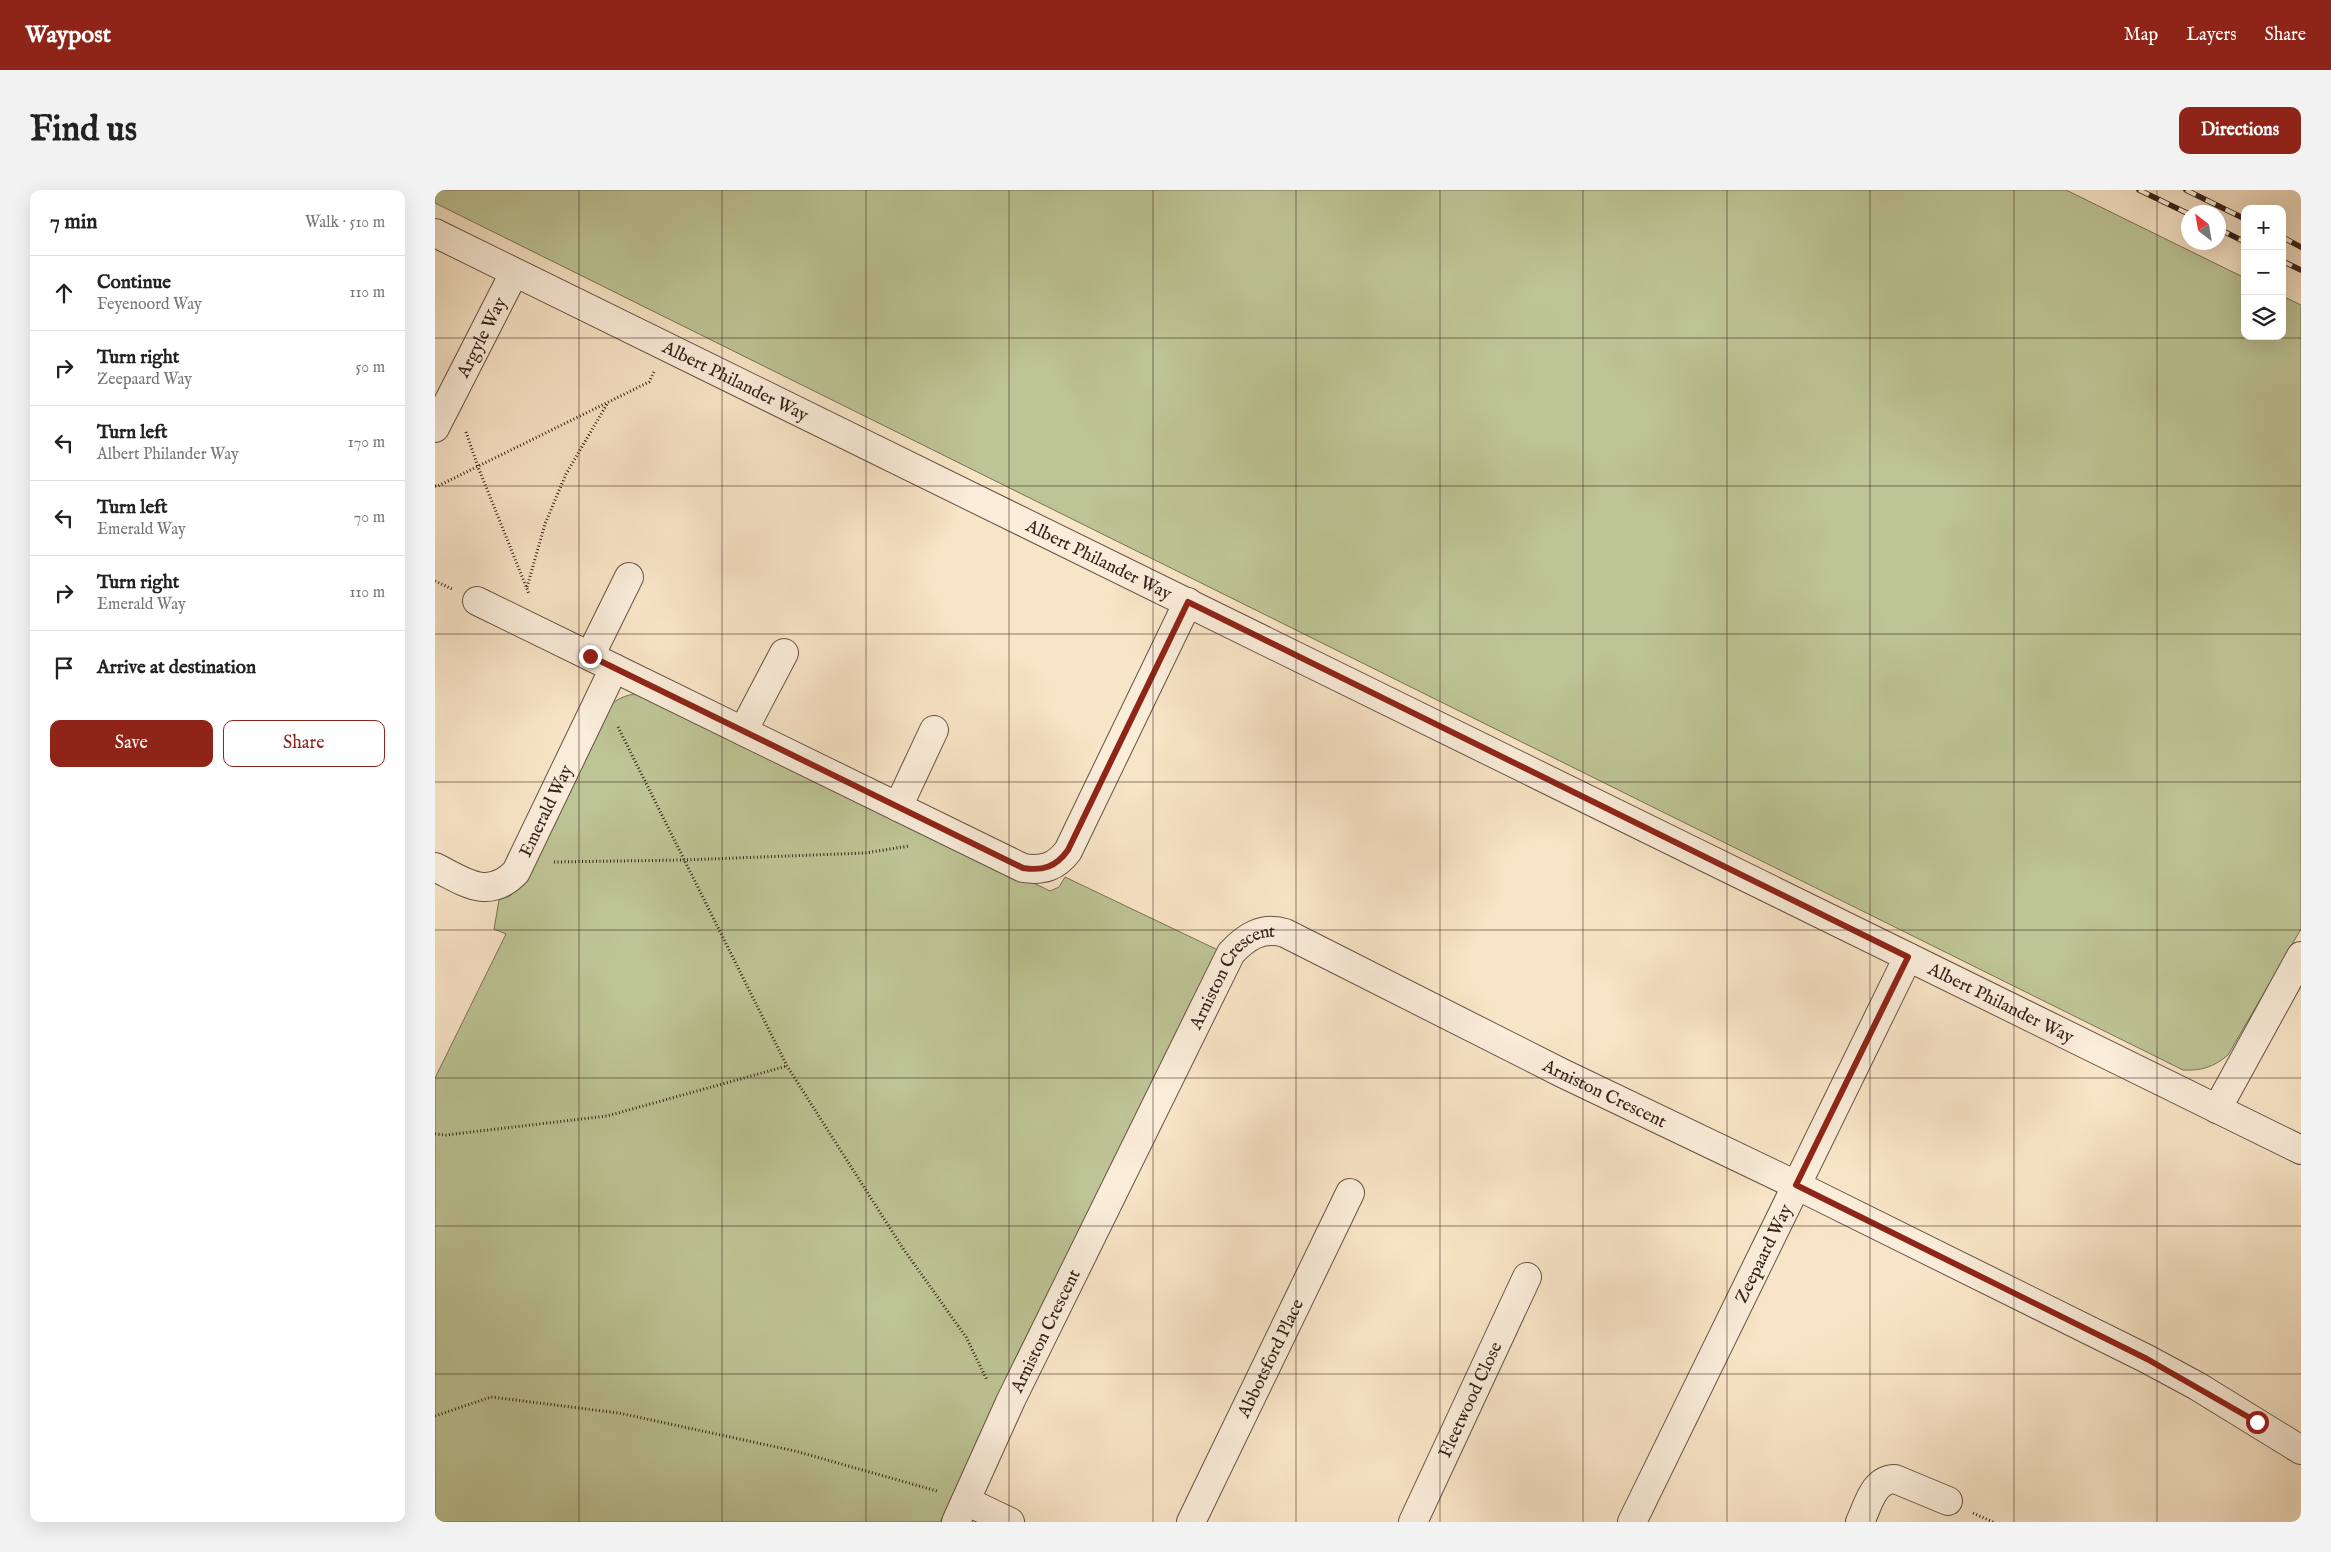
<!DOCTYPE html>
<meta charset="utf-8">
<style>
:root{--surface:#fff;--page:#f2f2f2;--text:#222;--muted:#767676;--line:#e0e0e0;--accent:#8f2418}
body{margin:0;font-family:"IM FELL English",serif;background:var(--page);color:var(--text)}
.controls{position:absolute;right:15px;top:15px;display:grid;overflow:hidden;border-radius:10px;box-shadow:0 5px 20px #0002}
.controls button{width:45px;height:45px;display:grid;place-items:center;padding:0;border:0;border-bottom:1px solid var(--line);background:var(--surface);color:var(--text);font:25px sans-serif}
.compass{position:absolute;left:1746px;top:15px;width:45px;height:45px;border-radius:50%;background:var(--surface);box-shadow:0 5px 20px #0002;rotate:329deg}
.stop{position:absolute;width:15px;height:15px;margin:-11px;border:4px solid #8f2418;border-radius:50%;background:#fff}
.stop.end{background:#8f2418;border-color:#fff;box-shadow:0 1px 5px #0008}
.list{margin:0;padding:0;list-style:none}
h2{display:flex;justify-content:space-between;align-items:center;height:65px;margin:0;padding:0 20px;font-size:21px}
h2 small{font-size:16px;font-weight:400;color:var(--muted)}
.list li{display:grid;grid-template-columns:32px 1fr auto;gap:15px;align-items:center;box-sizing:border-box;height:75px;padding:0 20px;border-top:1px solid var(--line)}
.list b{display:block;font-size:19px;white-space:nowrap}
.list p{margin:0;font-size:16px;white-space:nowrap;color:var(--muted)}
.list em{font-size:16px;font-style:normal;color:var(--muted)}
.actions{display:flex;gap:10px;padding:15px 20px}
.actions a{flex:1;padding:11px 0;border:1px solid var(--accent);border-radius:10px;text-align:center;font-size:18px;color:var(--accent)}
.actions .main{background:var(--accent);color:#fff}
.icon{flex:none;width:28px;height:28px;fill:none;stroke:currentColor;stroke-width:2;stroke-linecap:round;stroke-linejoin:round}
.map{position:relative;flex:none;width:1866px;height:1332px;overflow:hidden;border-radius:10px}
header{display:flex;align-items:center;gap:30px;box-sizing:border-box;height:70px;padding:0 25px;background:var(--accent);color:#fff}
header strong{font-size:24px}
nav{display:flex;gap:28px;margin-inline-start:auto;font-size:18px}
.intro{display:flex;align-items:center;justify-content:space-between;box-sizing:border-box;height:120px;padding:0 30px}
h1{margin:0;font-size:35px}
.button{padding:12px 22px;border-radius:10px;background:var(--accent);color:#fff;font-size:18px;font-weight:700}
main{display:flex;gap:30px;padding:0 30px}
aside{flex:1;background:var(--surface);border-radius:10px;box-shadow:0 5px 20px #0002}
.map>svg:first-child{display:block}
.green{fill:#bdc495;stroke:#7a7257}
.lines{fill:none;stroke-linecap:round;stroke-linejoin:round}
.minor-casing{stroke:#665244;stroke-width:30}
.path{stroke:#362119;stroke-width:3;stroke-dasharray:1 2.5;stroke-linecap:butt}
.minor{stroke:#faedda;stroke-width:28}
.rail-casing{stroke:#362119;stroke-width:5.5}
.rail{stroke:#faedda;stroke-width:4;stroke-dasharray:11;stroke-linecap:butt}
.route{stroke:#8f2418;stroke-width:6}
.grid{fill:none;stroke:#362119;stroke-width:1;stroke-opacity:0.55}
.labels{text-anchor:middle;stroke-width:4.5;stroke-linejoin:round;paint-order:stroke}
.street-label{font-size:18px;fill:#362119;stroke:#faedda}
</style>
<header>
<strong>Waypost</strong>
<nav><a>Map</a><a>Layers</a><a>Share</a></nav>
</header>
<div class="intro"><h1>Find us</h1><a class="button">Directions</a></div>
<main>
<aside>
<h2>7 min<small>Walk · 510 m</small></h2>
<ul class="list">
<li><svg class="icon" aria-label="ahead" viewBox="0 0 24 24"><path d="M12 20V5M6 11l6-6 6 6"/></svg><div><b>Continue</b><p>Feyenoord Way</p></div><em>110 m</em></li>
<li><svg class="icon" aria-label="right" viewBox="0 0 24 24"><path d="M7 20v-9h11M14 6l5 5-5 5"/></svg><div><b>Turn right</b><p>Zeepaard Way</p></div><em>50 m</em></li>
<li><svg class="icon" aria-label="left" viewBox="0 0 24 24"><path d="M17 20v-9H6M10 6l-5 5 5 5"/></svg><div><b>Turn left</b><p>Albert Philander Way</p></div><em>170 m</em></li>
<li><svg class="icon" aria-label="left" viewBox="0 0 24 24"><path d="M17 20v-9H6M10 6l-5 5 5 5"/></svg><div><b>Turn left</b><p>Emerald Way</p></div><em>70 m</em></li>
<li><svg class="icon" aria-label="right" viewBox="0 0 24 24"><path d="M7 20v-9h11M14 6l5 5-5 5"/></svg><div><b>Turn right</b><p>Emerald Way</p></div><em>110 m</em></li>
<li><svg class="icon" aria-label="arrive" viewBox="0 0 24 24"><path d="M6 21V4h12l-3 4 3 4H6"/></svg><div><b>Arrive at destination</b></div></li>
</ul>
<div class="actions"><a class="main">Save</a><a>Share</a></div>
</aside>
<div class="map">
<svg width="1866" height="1332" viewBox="0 0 1866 1332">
<rect width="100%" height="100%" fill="#f8e4c6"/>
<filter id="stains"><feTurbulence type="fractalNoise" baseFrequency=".004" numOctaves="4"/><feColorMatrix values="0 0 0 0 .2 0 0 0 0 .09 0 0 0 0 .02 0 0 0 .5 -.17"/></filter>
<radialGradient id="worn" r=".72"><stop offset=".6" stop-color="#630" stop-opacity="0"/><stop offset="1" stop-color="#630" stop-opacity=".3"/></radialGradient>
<!-- green -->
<g class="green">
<path d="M0 0H1631L1810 88V146H1847V106L1866 115V739L1793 865C1779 877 1766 881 1748 880L0 13Z"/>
<path d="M200 504 211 505 615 701 624 697 630 687 785 761 505 1332H0V888L71 744 59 739 64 710 75 706 85 696 170 521C179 511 186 506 200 504Z"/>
</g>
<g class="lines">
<!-- minor casing -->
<g class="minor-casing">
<g id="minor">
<path id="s1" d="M0 43 1866 960"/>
<path id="s2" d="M0 238 79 83"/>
<polyline points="42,411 179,478"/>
<polyline points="155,466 194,387"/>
<polyline points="308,541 349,463"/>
<polyline points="463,617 499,540"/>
<path id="s3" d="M0 677C30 692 53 711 81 682L179 478 588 678C608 681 621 677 633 661L753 412"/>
<polyline points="1782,919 1866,766"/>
<polyline points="531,1311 575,1332"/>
<path id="s4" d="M521 1332 576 1210 796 763C811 747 827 736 850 743L1127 883 1361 995 1712 1169 1762 1196 1866 1260"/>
<path id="s5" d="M756 1332 915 1003"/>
<path id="s6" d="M978 1332 1092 1087"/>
<path id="s7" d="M1197 1332 1473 767"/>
<path d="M1425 1332C1433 1316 1438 1289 1460 1289L1513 1311"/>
</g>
</g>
<!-- path -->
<g class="path">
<polyline points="31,242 43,277 94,404"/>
<polyline points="0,296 3,296 214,192 219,182"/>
<polyline points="0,391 17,399"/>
<polyline points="92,397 110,334 131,284 172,214"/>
<polyline points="183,537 352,876 467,1057 531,1147 552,1190"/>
<polyline points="119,672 249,670 430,663 474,656"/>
<polyline points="0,944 11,945 172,926 352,876"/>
<polyline points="0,1226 56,1207 184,1223 360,1261 502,1301"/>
<polyline points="1538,1323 1558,1332"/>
</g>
<!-- minor -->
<use href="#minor" class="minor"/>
<!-- rail casing -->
<g class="rail-casing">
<g id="rail">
<polyline points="1704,0 1754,24"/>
<polyline points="1751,0 1810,29"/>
<polyline points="1784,39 1810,52"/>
<polyline points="1847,47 1866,57"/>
<polyline points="1847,71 1866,80"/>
</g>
</g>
<!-- rail -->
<use href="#rail" class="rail"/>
</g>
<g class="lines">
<!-- route -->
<path class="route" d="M155 466 588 678C608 681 621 677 633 660L753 412 1473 767 1361 995 1712 1169 1822 1232"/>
</g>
<!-- grid -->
<path class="grid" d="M144 0V1332M287 0V1332M431 0V1332M574 0V1332M718 0V1332M861 0V1332M1005 0V1332M1148 0V1332M1292 0V1332M1435 0V1332M1579 0V1332M1722 0V1332M0 148H1866M0 296H1866M0 444H1866M0 592H1866M0 740H1866M0 888H1866M0 1036H1866M0 1184H1866"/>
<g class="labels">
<!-- street labels -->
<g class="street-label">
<text dy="6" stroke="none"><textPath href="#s2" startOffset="102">Argyle Way</textPath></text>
<text dy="6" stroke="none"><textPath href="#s1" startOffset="335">Albert Philander Way</textPath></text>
<text dy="6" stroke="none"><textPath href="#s1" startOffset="740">Albert Philander Way</textPath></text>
<text dy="6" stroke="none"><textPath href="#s3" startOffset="158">Emerald Way</textPath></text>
<text dy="6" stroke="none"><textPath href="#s4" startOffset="616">Arniston Crescent</textPath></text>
<text dy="6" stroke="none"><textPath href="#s1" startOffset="1745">Albert Philander Way</textPath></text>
<text dy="6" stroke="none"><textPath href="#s4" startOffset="1051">Arniston Crescent</textPath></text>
<text dy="6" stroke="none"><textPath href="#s7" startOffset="299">Zeepaard Way</textPath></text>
<text dy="6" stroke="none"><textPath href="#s4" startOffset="211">Arniston Crescent</textPath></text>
<text dy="6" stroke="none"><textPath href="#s5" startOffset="182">Abbotsford Place</textPath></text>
<text dy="6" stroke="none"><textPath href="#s6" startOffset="135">Fleetwood Close</textPath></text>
</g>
</g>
<rect width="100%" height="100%" filter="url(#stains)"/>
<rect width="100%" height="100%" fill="url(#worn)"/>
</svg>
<div class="controls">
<button>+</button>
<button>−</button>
<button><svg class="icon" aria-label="layers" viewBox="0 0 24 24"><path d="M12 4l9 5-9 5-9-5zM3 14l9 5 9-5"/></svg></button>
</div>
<svg class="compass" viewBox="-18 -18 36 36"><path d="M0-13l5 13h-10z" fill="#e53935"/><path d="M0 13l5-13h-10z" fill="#767676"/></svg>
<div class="stop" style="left:1822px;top:1232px"></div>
<div class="stop end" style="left:155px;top:466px"></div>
</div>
</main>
